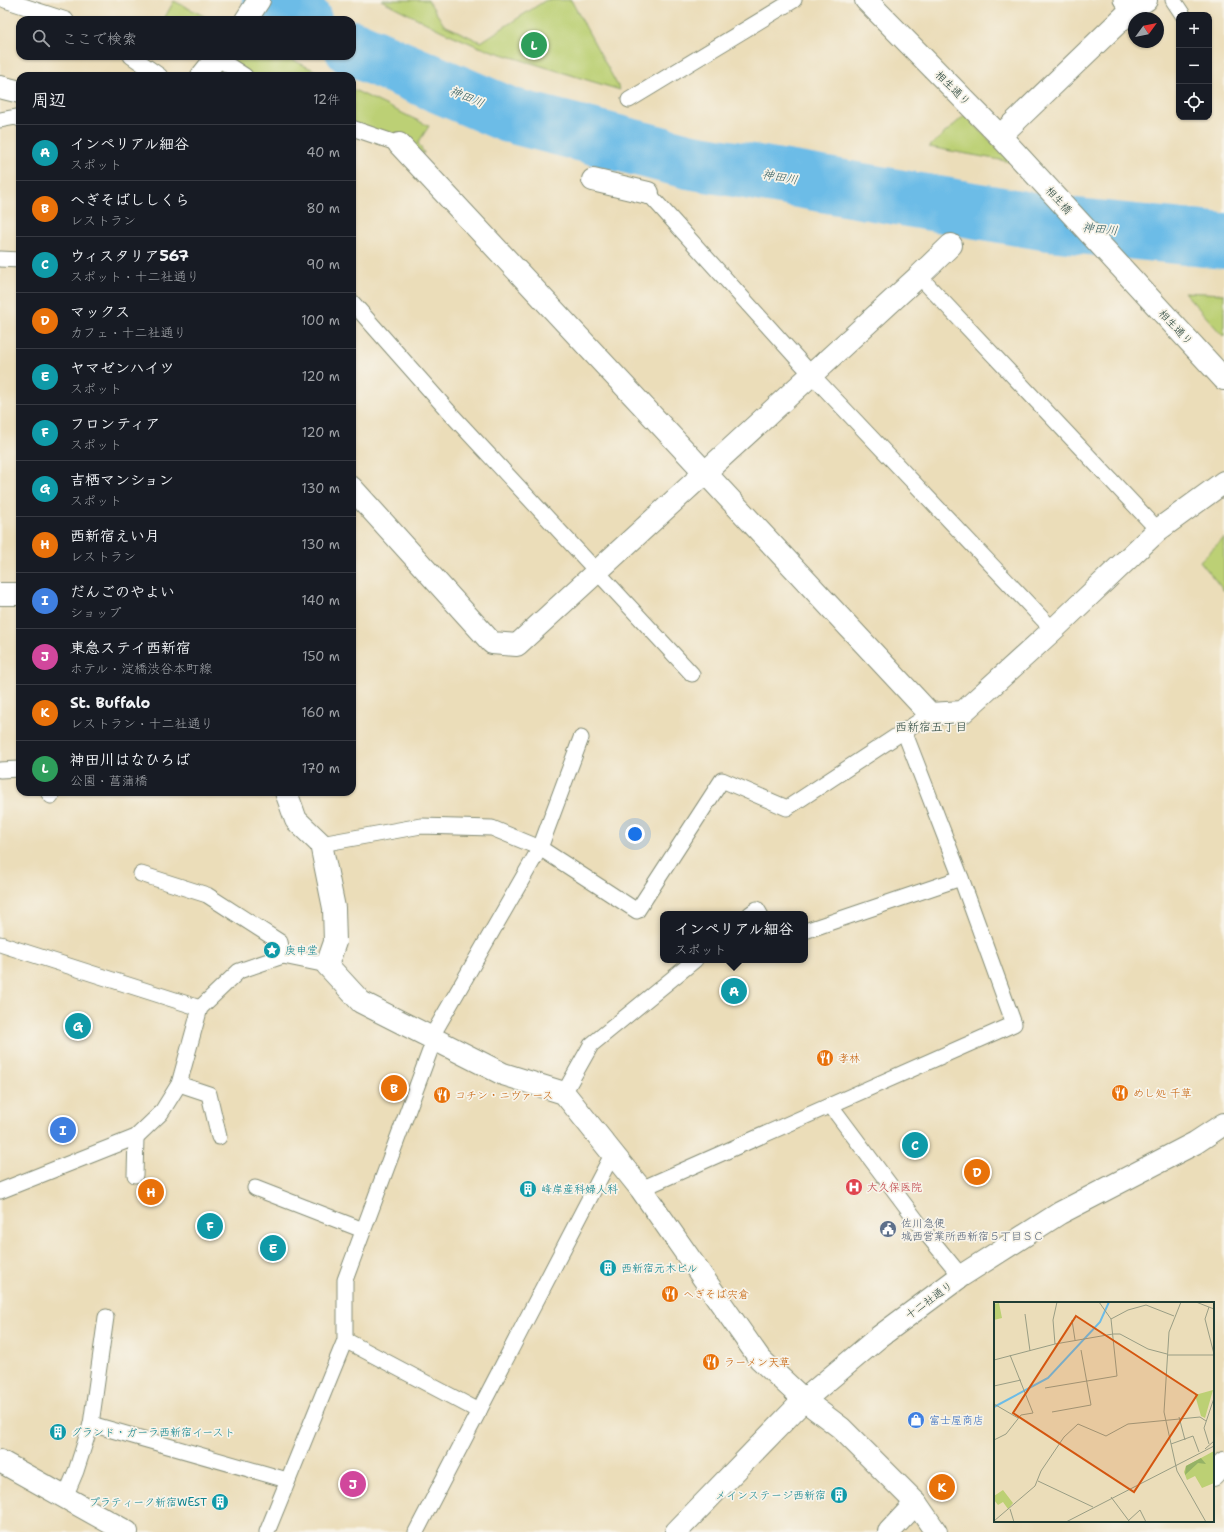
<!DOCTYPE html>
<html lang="ja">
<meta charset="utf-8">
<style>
:root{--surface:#171b24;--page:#242831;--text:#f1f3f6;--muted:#9ea1a6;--line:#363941;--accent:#0b8043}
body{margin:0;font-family:"Shantell Sans","Klee One",sans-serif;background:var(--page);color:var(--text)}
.controls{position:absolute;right:12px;top:12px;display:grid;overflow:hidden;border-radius:8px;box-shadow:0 1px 3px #0004}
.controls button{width:36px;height:36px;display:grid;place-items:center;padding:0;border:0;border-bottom:1px solid var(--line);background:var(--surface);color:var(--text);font:20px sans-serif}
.compass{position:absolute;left:1128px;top:12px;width:36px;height:36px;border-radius:50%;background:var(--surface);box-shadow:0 1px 3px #0004;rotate:57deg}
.you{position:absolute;left:635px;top:834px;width:14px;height:14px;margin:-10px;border:3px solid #fff;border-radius:50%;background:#1a73e8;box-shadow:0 0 0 6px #1a73e833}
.badge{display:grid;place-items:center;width:26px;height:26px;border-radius:50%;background:var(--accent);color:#fff;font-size:13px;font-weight:700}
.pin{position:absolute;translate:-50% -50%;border:2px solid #fff;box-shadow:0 1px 4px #0006}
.popup{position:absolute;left:660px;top:911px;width:148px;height:52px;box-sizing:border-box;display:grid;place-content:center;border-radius:8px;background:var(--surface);filter:drop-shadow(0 1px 3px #0005);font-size:13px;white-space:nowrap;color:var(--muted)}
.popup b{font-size:15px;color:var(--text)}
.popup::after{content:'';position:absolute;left:50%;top:100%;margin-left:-8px;border:8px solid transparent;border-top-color:var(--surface)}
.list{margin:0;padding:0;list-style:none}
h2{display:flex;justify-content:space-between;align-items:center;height:52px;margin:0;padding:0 16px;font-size:17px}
h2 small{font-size:13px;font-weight:400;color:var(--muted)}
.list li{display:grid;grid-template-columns:26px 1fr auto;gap:12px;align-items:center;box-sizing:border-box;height:56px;padding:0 16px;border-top:1px solid var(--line)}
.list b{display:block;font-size:15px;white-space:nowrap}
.list p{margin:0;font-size:13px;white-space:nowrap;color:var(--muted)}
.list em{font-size:13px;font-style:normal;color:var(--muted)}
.icon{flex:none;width:22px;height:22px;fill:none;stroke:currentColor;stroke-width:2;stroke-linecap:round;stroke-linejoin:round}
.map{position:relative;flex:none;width:1224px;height:1532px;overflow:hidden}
.search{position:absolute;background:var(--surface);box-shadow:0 1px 3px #0004;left:16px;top:16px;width:340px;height:44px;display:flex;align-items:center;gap:10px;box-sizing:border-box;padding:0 14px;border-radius:12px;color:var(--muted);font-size:15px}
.panel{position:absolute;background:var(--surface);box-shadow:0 1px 3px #0004;left:16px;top:72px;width:340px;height:724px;border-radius:12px}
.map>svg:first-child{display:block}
.green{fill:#bcd074;stroke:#6e8654}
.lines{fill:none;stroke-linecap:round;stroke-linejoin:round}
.river{stroke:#6cbce7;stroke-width:56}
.lane-casing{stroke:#858d76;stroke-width:17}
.street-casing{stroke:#858d76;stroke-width:24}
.secondary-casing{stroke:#858d76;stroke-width:24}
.lane{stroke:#fff;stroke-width:15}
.street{stroke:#fff;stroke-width:22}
.secondary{stroke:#fff;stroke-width:22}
.labels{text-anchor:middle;stroke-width:3.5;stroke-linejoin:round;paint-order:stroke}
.street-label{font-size:11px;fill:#1f3d34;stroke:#f7f3e8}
.culture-label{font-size:11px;fill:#0d838f;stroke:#f7f3e8;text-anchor:start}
.food-label{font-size:11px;fill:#c56008;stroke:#f7f3e8;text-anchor:start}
.health-label{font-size:11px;fill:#be3a42;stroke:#f7f3e8;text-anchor:start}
.service-label{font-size:11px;fill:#4e5e75;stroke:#f7f3e8;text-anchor:start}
.shop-label{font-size:11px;fill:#366cbe;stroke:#f7f3e8;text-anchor:start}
.water-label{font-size:12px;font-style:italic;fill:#325d61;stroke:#f7f3e8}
.neighbourhood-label{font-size:12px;fill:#1f3d34;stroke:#f7f3e8}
.inset-river{fill:none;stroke:#6cbce7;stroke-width:2}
.inset-road{fill:none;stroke:#999d84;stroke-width:1}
.view{fill:#d45610;fill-opacity:0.15;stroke:#d45610;stroke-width:2}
.inset-edge{fill:none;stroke:#1f3d34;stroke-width:2}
</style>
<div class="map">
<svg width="1224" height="1532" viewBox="0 0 1224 1532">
<rect width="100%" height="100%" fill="#f7f3e8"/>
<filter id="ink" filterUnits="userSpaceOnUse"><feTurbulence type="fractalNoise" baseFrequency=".025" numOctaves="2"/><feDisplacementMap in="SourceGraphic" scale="8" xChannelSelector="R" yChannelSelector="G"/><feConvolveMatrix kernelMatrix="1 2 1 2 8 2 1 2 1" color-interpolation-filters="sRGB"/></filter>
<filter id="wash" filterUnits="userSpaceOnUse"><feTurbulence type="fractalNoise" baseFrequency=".012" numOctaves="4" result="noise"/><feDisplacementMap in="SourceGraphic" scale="16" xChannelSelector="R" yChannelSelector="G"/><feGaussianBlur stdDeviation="0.9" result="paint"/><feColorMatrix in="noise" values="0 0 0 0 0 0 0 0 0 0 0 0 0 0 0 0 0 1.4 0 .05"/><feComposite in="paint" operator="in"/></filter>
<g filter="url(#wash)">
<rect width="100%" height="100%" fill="#ebddb9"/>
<!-- green -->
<g class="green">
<polygon points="381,0 428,0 444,25 481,42 546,0 571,0 620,90 479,47 442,31"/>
<polygon points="174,1 212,20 166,20 164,19"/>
<polygon points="218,56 285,56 326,76 248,76"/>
<polygon points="352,89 429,126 418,143 424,153 416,158 352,128"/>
<polygon points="965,115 1011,162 929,147"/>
<polygon points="1184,292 1224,294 1224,337"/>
<polygon points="1224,538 1224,591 1200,561"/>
</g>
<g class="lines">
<!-- river -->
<g class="river">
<polyline points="270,0 304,20"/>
<polyline points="352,48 509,115 688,161 1048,223 1224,241"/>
</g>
</g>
</g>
<g filter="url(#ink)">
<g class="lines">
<!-- lane casing -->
<g class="lane-casing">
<g id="lane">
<polyline points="5,0 66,20"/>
<polyline points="1121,0 1130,11"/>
<polyline points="1173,0 1183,15"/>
<polyline points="131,56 160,76"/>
<polyline points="217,58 245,76"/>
<polyline points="629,100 794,0"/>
<polyline points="0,120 16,117 20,119"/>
<polyline points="352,128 399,144"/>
<polyline points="648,193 812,375 1053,630"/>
<polyline points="0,259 20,260"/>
<polyline points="919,276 1158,530"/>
<polyline points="352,302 450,413 692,674"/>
<polyline points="0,770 20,769"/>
<polyline points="48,792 51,796"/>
<polyline points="321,844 421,826 492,828 540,848 637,911 722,780 787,808 930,714"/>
<polyline points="141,874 207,895 280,942 283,956"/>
<polyline points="750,914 757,909 760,914"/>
<polyline points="805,931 961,878"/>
<polyline points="0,944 200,1008"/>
<polyline points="179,1084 209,1094 219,1137"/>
<polyline points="564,1093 591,1045 695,960"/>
<polyline points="831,1106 929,1237 961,1276"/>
<polyline points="135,1175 136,1137"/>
<polyline points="255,1188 363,1230"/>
<polyline points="641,1189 1014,1024 961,878 904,731"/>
<polyline points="0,1191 136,1137 161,1113 179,1084 200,1008 239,971 283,956 327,965"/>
<polyline points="345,1340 479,1411"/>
<polyline points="91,1424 287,1480"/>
<polyline points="65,1497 76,1471 91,1424 106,1317"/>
<polyline points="267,1532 345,1340 345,1280 434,1040 436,1029 540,848 581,738"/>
<polyline points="416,1532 613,1153"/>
</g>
</g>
<!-- street casing -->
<g class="street-casing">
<g id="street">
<polyline points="866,0 1000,136 1224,379"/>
<polyline points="246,20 259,0"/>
<polyline points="202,76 218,56"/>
<polyline points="0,87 20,92"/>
<polyline points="1000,136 1130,11 1146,0"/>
<polyline points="399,144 930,714 963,712 1053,630 1158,530 1224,482"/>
<polyline points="593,180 648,193"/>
<polyline points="352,488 492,643 517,645 919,276 951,245"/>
<polyline points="0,594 20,594"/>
<polyline points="286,792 296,820 321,844 334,908 335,942 327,965 361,1002 503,1074 564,1093 641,1189 760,1359 804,1400 841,1428 916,1503 936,1532"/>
<polyline points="1213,1475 1224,1463"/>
<polyline points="889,1532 916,1503"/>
</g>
</g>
<!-- secondary casing -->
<g class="secondary-casing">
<g id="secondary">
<polyline points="0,1461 127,1532"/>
<polyline points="676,1532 804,1400 879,1337 961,1276 1060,1213 1195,1143 1224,1124"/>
</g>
</g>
<!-- lane -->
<use href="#lane" class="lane"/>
<!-- street -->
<use href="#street" class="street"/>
<!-- secondary -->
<use href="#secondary" class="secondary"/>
</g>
</g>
<!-- icons -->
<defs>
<g id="sight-disc" transform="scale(0.9)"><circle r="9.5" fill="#0f9aa8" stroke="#f7f3e8"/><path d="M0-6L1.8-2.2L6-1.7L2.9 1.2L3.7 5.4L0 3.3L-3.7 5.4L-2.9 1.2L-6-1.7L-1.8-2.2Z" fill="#fff"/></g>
<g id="restaurant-disc" transform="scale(0.9)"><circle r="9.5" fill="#e8710a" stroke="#f7f3e8"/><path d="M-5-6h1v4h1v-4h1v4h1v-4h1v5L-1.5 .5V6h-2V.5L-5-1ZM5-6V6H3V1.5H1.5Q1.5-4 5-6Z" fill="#fff"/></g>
<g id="hospital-disc" transform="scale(0.9)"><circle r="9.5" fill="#e0444e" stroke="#f7f3e8"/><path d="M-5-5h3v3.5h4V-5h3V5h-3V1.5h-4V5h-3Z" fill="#fff"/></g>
<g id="building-disc" transform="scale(0.9)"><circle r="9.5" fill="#0f9aa8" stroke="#f7f3e8"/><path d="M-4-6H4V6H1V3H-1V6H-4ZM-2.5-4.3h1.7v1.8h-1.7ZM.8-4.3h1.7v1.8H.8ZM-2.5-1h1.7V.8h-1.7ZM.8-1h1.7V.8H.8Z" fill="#fff"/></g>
<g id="civic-disc" transform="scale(0.9)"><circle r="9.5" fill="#5c6f8a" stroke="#f7f3e8"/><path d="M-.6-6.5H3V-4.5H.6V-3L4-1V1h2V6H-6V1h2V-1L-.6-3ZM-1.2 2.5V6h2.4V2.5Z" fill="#fff"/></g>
<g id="shop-disc" transform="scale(0.9)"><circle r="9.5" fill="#3f7fe0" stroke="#f7f3e8"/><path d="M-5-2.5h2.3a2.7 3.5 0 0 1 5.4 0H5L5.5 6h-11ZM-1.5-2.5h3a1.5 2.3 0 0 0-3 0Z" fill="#fff"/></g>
</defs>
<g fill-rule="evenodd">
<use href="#sight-disc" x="272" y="950"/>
<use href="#restaurant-disc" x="825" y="1058"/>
<use href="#restaurant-disc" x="1120" y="1093"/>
<use href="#restaurant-disc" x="442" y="1095"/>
<use href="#hospital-disc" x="854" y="1187"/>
<use href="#building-disc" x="528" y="1189"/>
<use href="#civic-disc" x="888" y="1229"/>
<use href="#building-disc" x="608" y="1268"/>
<use href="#restaurant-disc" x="670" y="1294"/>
<use href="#restaurant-disc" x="711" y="1362"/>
<use href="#shop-disc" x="916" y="1420"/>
<use href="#building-disc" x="58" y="1432"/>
<use href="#building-disc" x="839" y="1495"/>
<use href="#building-disc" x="220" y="1502"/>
</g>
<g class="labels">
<!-- street labels -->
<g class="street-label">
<text transform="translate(953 88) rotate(45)" y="4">相生通り</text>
<text transform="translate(1059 200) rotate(48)" y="4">相生橋</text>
<text transform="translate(1176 327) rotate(47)" y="4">相生通り</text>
<text transform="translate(929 1300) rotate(-36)" y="4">十二社通り</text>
</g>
<!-- culture labels -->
<g class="culture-label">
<text x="285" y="954">庚申堂</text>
<text x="541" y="1193">峰岸産科婦人科</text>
<text x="621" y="1272">西新宿元木ビル</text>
<text x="71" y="1436">グランド・ガーラ西新宿イースト</text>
<text x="826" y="1499" text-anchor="end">メインステージ西新宿</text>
<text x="207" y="1506" text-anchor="end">プラティーク新宿WEST</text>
</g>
<!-- food labels -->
<g class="food-label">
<text x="838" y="1062">孝林</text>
<text x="1133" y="1097">めし処 千草</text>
<text x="455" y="1099">コチン・ニヴァース</text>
<text x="683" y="1298">へぎそば宍倉</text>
<text x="724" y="1366">ラーメン天草</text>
</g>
<!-- health labels -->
<g class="health-label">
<text x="867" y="1191">大久保医院</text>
</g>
<!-- service labels -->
<g class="service-label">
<text x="901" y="1227">佐川急便<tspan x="901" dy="13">城西営業所西新宿５丁目ＳＣ</tspan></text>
</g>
<!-- shop labels -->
<g class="shop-label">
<text x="929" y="1424">富士屋商店</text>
</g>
<!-- water labels -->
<g class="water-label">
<text transform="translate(467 97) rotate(23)" y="4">神田川</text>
<text transform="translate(780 177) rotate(10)" y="4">神田川</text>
<text transform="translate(1100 229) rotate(6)" y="4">神田川</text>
</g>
<!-- neighbourhood labels -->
<g class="neighbourhood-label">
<text x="931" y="731">西新宿五丁目</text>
</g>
</g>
<!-- overview -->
<g transform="translate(994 1302)">
<rect width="220" height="220" fill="#ebddb9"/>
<path d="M5 1 8 16 0 18V2ZM219 88 211 116 207 114 201 93ZM220 149V181L208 186 201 174 193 178 190 170 192 164ZM9 188 19 201 14 207 9 200 4 203 0 198V194Z" fill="#bcd074"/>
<path d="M207 156 212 162 204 161 191 173 192 164Z" fill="#95b266"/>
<path class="inset-river" d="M0 105 54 76 106 20 115 0"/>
<path class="inset-road" d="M187 0 175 30 170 110 183 169 212 220M202 0 220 7M215 5 211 17 220 52M31 12 36 49M117 17 134 8 152 3 180 14M78 18 81 38M61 42 59 18 63 0M173 53H220M0 58 61 42 119 32H126L154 47 173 52M0 84 27 78M51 86 123 74 117 17 105 0M0 102 24 116M58 110 97 103 87 48M185 115 191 138M0 138 12 132 27 113 39 111 16 53M177 142 199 134 205 150M215 142 210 126 220 96M211 147 220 139M44 179 99 205M117 195 135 219M16 207 20 220M0 219 41 184 47 169 70 135 84 122 112 134 134 122 206 115 212 119M134 219 146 208 152 220M72 220 220 144"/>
<path class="view" d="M82 14 203 93 140 190 19 111Z"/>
<rect width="220" height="220" class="inset-edge"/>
</g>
</svg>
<div class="controls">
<button>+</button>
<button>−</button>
<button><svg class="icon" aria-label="locate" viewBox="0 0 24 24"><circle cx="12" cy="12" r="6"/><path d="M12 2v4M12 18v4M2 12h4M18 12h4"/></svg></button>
</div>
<svg class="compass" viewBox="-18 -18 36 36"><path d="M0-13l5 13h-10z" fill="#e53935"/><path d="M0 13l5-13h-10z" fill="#9ea1a6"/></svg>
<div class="you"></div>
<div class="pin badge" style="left:734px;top:991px;background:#0f9aa8">A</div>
<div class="popup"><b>インペリアル細谷</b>スポット</div>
<div class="pin badge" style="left:394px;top:1088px;background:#e8710a">B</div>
<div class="pin badge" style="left:915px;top:1145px;background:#0f9aa8">C</div>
<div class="pin badge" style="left:977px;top:1172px;background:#e8710a">D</div>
<div class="pin badge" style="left:273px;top:1248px;background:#0f9aa8">E</div>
<div class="pin badge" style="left:210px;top:1226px;background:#0f9aa8">F</div>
<div class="pin badge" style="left:78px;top:1026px;background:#0f9aa8">G</div>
<div class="pin badge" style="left:151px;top:1192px;background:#e8710a">H</div>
<div class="pin badge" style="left:63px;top:1130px;background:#3f7fe0">I</div>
<div class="pin badge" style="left:353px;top:1484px;background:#d1479c">J</div>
<div class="pin badge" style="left:942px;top:1487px;background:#e8710a">K</div>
<div class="pin badge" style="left:534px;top:45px;background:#2e9e5b">L</div>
<div class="search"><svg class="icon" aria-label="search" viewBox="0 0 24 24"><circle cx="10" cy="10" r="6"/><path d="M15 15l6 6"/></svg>ここで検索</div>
<section class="panel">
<h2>周辺<small>12件</small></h2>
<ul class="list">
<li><span class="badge" style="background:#0f9aa8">A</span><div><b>インペリアル細谷</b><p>スポット</p></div><em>40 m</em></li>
<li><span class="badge" style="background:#e8710a">B</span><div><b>へぎそばししくら</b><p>レストラン</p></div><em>80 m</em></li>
<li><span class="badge" style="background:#0f9aa8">C</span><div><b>ウィスタリア567</b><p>スポット · 十二社通り</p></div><em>90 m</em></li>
<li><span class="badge" style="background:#e8710a">D</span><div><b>マックス</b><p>カフェ · 十二社通り</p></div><em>100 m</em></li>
<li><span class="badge" style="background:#0f9aa8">E</span><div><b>ヤマゼンハイツ</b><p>スポット</p></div><em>120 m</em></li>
<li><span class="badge" style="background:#0f9aa8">F</span><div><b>フロンティア</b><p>スポット</p></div><em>120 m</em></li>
<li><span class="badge" style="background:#0f9aa8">G</span><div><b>吉栖マンション</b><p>スポット</p></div><em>130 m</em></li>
<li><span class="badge" style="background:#e8710a">H</span><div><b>西新宿えい月</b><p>レストラン</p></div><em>130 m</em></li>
<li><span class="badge" style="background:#3f7fe0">I</span><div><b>だんごのやよい</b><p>ショップ</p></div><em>140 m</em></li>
<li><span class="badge" style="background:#d1479c">J</span><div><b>東急ステイ西新宿</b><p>ホテル · 淀橋渋谷本町線</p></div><em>150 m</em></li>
<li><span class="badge" style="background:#e8710a">K</span><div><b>St. Buffalo</b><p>レストラン · 十二社通り</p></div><em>160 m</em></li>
<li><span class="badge" style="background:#2e9e5b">L</span><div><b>神田川はなひろば</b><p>公園 · 菖蒲橋</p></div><em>170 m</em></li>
</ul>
</section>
</div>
